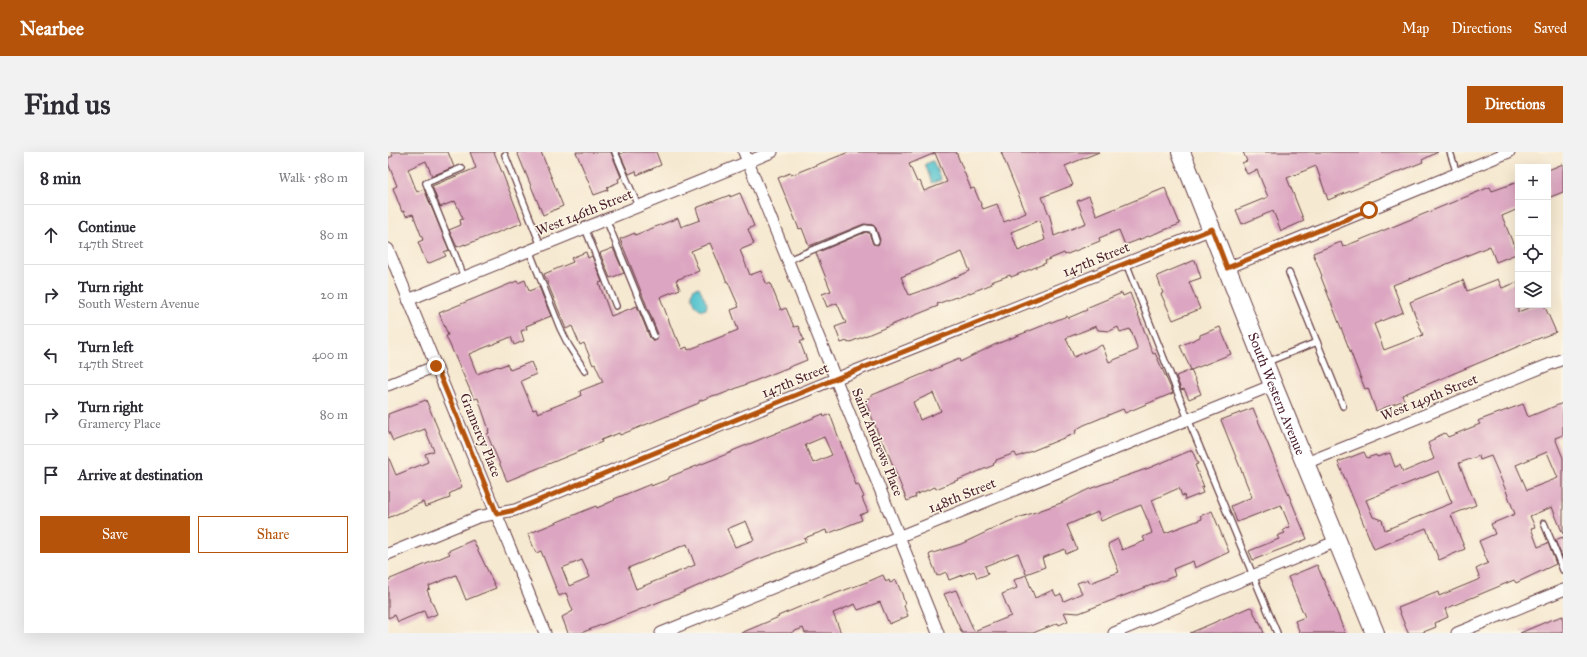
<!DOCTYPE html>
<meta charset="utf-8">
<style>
:root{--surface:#fff;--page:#f2f2f3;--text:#2b2b33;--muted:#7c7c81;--line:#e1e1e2;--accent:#b45309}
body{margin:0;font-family:"IM FELL Great Primer",serif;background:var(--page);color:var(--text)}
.controls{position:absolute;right:12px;top:12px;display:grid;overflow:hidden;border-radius:0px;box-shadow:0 4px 16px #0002}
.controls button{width:36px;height:36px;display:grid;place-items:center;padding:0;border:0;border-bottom:1px solid var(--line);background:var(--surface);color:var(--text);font:20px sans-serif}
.stop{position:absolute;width:12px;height:12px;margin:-9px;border:3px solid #b45309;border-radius:50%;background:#fff}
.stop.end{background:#b45309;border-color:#fff;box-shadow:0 1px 4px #0008}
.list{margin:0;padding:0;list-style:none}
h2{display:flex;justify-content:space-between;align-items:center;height:52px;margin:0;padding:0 16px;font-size:17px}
h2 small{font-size:13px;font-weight:400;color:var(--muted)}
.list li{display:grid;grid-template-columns:26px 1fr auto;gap:12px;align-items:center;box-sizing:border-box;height:60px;padding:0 16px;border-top:1px solid var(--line)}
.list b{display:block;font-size:15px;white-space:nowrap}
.list p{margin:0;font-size:13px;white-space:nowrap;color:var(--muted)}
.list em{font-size:13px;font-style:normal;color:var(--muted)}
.actions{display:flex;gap:8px;padding:12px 16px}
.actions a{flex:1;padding:9px 0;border:1px solid var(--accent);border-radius:0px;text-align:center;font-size:14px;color:var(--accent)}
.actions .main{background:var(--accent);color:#fff}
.icon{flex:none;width:22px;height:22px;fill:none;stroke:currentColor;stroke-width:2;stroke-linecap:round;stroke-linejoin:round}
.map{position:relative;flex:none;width:1175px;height:481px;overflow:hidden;border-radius:0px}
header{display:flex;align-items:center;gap:24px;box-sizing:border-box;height:56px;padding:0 20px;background:var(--accent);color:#fff}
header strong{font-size:19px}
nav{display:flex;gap:22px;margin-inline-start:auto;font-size:14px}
.intro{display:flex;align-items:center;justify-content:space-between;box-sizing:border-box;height:96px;padding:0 24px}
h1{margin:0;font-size:28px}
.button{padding:10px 18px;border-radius:0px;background:var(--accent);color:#fff;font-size:14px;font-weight:700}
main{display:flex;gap:24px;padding:0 24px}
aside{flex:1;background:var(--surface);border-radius:0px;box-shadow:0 4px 16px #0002}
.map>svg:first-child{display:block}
.water{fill:#58c5cf;stroke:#51727d}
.building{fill:#dca5c1;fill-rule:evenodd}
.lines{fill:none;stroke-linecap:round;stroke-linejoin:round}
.lane-casing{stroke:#643d44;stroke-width:8}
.street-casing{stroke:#643d44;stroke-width:13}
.primary-casing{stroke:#643d44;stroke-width:20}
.lane{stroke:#fff;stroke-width:5.5}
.street{stroke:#fff;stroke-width:11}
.primary{stroke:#fff;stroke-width:18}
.route{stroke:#b45309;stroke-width:5}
.labels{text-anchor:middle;stroke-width:3;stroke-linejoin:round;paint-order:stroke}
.street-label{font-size:14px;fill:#4a1f2b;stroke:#fcf5e5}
</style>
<header>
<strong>Nearbee</strong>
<nav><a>Map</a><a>Directions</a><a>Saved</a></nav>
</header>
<div class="intro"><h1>Find us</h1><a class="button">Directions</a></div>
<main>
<aside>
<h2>8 min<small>Walk · 580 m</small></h2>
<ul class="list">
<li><svg class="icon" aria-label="ahead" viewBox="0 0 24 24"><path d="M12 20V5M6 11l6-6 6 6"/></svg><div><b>Continue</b><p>147th Street</p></div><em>80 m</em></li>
<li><svg class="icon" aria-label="right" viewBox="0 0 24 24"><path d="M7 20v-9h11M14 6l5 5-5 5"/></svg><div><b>Turn right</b><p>South Western Avenue</p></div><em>20 m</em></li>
<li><svg class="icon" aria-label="left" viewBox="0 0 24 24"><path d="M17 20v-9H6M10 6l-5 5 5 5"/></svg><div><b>Turn left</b><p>147th Street</p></div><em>400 m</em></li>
<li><svg class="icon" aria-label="right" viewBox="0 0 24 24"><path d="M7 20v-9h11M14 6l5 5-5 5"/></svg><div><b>Turn right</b><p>Gramercy Place</p></div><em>80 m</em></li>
<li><svg class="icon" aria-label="arrive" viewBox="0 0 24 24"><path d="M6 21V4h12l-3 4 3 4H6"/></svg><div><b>Arrive at destination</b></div></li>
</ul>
<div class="actions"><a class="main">Save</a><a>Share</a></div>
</aside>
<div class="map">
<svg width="1175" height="481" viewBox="0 0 1175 481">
<rect width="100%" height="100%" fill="#fcf5e5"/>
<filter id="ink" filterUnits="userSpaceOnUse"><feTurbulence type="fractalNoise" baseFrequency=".025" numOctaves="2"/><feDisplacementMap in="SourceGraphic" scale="8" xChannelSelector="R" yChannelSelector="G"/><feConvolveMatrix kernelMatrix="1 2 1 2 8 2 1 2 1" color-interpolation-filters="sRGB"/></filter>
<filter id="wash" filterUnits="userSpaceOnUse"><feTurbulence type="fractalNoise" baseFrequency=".012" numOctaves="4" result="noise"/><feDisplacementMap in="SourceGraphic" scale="16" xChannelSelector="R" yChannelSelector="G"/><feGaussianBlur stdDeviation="0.9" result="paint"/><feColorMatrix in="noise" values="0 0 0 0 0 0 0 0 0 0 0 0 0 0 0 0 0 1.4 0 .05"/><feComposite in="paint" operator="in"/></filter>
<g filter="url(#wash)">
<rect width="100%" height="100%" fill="#f6e9d1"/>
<!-- water -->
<g class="water">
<polygon points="545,9 553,28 544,31 537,12"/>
<path d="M311 135 319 152 318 157C309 160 305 149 304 142L305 137Z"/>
</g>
<g id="blocks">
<!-- building -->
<g class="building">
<polygon points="3,0 60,0 66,15 44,24 38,9 20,17 29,40 36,37 61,98 56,100 58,104 39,112 30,90 35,88 25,62 18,64 16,59 14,60 5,36 9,34 0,11 0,6 5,4"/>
<polygon points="82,0 106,0 134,71 77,93 77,92 69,95 61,78 73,73 72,68 75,67 67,49 52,55 44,34 88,16"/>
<polygon points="129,0 153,0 175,54 155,63"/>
<polygon points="188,0 223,0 233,25 230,27 231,30 219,35 220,38 206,43"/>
<polygon points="237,0 268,0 273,13 249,23 248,19 241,22 232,2"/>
<path d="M461 0H568L583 37 586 36 595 57 609 52 616 70 638 61 613 0H711L677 14 685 33 654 45 662 65 666 84 698 71 689 49 701 44 709 64 777 36 792 72 737 93 731 78 711 86 712 89 677 103 676 101 657 109 658 111 623 125 622 123 603 130 604 132 569 146 568 145 549 152 550 154 530 162 460 191 459 189 453 191 447 175 458 171 449 151 439 155 434 142 443 139 428 101 478 80 481 81 485 92 490 93 492 88 488 76 485 73 476 72 421 94 414 76 411 77 390 26 402 21 403 23ZM547 1 559 30 536 39 532 29 529 30 521 12ZM652 68 657 88 630 99 623 80ZM574 100 582 119 550 133 521 143 513 125Z"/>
<polygon points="855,0 1050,0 1034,8 1035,10 940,48 928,14 899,26 916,69 893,79 885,59 854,72 848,58 880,45 869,18 859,22 854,11 859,9"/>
<polygon points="1175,12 1175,40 1160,46 1160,18"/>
<polygon points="1130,30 1130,57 1114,64 1128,99 1127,99 1128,102 1108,110 1102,94 1023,127 1023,126 1005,133 1015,160 986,172 996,198 1035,183 1022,150 1075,128 1079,139 1110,127 1114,136 1130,130 1130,160 1148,153 1156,153 1168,180 1136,192 1014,243 1016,248 988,259 980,236 977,237 933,125 934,124 925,101 953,90 955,95 1102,35 1104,39"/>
<path d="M352 41 366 74 360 77 366 92 352 98 362 123 373 119 379 133 382 131 393 158 398 156 406 175 410 174 416 188 412 190 419 208 329 244 327 243 311 249V251L232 283 231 281 213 288 214 290 119 329 99 282 101 281 100 278H101L90 246 86 247 58 184 60 183 51 161 129 129 130 131 137 128 141 139 151 135 163 164 138 174 139 177 133 179 136 189 126 193 123 185 81 202 89 222 110 214 111 215 119 212 122 218 143 210 148 222 133 229 145 258 148 257 150 261 193 244 192 239 215 230 207 212 205 213 196 191 192 193 184 174 178 177 156 122 185 110 183 106 198 100 200 106 204 104 214 130 211 131 223 164 249 154 262 186 265 188H268L270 182 232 87 247 81V83L290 66 293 75 312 68 308 56 342 43V45ZM322 91 339 130H340L351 155 343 158 350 178 300 198 299 195 294 197 289 185H287L272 145 292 137 288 128 311 119 303 99Z"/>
<polygon points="225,96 236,121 222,126 212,101"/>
<polygon points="807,108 813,126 801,130 812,157 785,168 773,142 775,141 769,124"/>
<path d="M734 141 735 144 742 141 765 202 767 201 785 241 737 261 735 257 696 273 689 277V278L687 279 688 281 629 305 627 301 608 308V310L605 312 606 313 548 337 547 335 527 343 528 345 519 349 496 291H494L477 248 483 245 482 244 571 207 572 210 606 193 679 164 680 166 699 158 698 156ZM708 174 710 178 722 179 730 175 732 180 742 177 743 181H745H744L750 198 721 210 714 193 686 205 678 186ZM545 241 553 259 532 268 525 250Z"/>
<polygon points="832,175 843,202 803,218 813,242 801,247 796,237 793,238 788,224 803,218 792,194 812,185 812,183"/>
<polygon points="38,248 74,335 61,342 62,346 37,355 35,350 0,366 0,304 8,323 40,310 37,302 46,299 37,277 5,289 0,278 0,262"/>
<path d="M1175 251V283L1167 286 1175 306V382L1164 355 1142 364 1147 375 1143 376 1150 395 1160 391 1168 412 1128 431 1126 428 1057 457 1060 465 1047 471 1048 475 1033 481H1020L1010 456 1050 440 1051 444 1092 427 1088 417 1100 411 1091 389 1107 382 1103 372 1127 362 1119 341 1103 304 1092 308 1091 304 1071 311 1088 353 1063 363 1077 397 1051 408 1038 376 986 397 950 310 976 300 979 306 988 303 989 305 1002 301 1007 315 1012 313 1015 320 1046 307 1040 291 1046 288V286L1057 281 1060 285 1092 272 1090 269 1092 268 1135 252 1140 265ZM1159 300 1170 326 1139 338 1128 313ZM1051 319 1064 351 997 378 994 368 985 365 978 348Z"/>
<polygon points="865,256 919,387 865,408 861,399 891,387 889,384 897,381 895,378 902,375 893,353 849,370 843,354 864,345 833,268"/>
<path d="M435 262 436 265 442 262 468 333 470 332 476 345 474 346 480 360 472 363 474 368 439 382 438 378 419 385V386L416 387 418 390 368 408 296 440 193 481H180L174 465 185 459 178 441 171 444 153 399 148 401 140 382 208 354 209 356 227 348 226 347 241 341 263 332V334L281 327V325L344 300V299ZM436 285 444 303 425 311 417 293ZM358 369 366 388 347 395 339 377ZM299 392 307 413 248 437 240 416ZM194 408 202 425 181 434 174 416Z"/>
<polygon points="804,298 810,312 807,313 816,335 813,336 815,341 797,348 796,343 794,344 791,336 764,348 777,381 814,367 812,364 824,359 841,400 807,416 805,409 785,417 787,424 691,461 676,460 680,469 671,473 670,471 645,481 574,481 556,442 568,438 586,479 623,464 614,442 629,436 626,428 638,423 647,446 665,438 668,444 673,442 676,449 694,441 689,431 700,427 702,431 731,420 720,392 730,387 734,398 757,389 755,385 764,381 760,369 753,353 713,369 710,360 679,373 689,397 678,402 677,397 654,406 657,415 638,422 630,401 597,414 600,422 589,426 586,419 561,428 558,420 549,424 541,403 542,402 573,392 622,369 673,351 701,337 761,316"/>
<polygon points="1175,385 1175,407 1167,388"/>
<polygon points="85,388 108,436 78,448 68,423 41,434 42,437 39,438 49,462 39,466 36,459 10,470 7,463 0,466 0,428 62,402 60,399"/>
<polygon points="929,413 944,448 957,481 912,481 907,469 917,465 900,425"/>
<polygon points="495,423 498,430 501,428 502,431 508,428 514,442 517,453 516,454 520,464 501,472 492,450 470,458 467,452 445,461 453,481 417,481 415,476 402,481 353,481 391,465 390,464 414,454 484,428"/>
<polygon points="862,455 864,456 870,470 871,469 876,481 802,481"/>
<polygon points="1175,464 1175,481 1132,481 1160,469"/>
</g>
</g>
</g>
<g filter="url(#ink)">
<use href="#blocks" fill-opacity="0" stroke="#643d44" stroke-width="1"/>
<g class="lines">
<!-- lane casing -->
<g class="lane-casing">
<g id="lane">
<polyline points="227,0 250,54"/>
<polyline points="1062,0 1069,22"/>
<polyline points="117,3 153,94"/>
<polyline points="74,16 38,31 76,125"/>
<polyline points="218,67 266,184"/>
<polyline points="197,76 228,154"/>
<polyline points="141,98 172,176 181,194 197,219"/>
<polyline points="400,108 477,76 484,77 488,89"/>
<polyline points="738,111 800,267 889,481"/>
<polyline points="901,121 929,190"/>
<polyline points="879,210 929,190 955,254"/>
<polyline points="1156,371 1175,418"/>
</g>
</g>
<!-- street casing -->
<g class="street-casing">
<g id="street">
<polyline points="356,0 550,481"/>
<polyline points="0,97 157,481"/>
<polyline points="839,116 1121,0"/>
<polyline points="20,148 384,0"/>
<polyline points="0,233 48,214"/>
<polyline points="918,311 1175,207"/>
<polyline points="0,402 90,365 127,358 447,227 824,77"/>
<polyline points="273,481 885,233"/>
<polyline points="726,481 949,389"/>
<polyline points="1069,481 1175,438"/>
</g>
</g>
<!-- primary casing -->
<g class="primary-casing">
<g id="primary">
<path id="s1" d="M793 0 885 233 987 481"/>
</g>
</g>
<!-- lane -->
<use href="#lane" class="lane"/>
<!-- street -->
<use href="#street" class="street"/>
<!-- primary -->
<use href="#primary" class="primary"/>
</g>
</g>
<g class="lines" filter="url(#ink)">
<!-- route -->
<polyline class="route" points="48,214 109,362 127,358 447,227 824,77 839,116 981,58"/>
</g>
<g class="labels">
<!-- street labels -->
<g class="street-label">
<text transform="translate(196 60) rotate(-22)" y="5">West 146th Street</text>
<text transform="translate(708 107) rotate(-22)" y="5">147th Street</text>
<text transform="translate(407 228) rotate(-22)" y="5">147th Street</text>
<text dy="5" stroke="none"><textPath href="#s1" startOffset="260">South Western Avenue</textPath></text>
<text transform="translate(1041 245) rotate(-22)" y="5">West 149th Street</text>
<text transform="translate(93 283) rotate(68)" y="5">Gramercy Place</text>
<text transform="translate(490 290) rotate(68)" y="5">Saint Andrews Place</text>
<text transform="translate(574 343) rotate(-22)" y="5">148th Street</text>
</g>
</g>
</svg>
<div class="controls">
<button>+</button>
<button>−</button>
<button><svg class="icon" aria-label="locate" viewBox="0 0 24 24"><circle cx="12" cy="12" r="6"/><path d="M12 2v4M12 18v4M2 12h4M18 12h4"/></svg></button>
<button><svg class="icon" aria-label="layers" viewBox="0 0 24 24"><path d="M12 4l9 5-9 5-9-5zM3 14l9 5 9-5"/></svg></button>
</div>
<div class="stop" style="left:981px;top:58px"></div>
<div class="stop end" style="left:48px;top:214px"></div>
</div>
</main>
